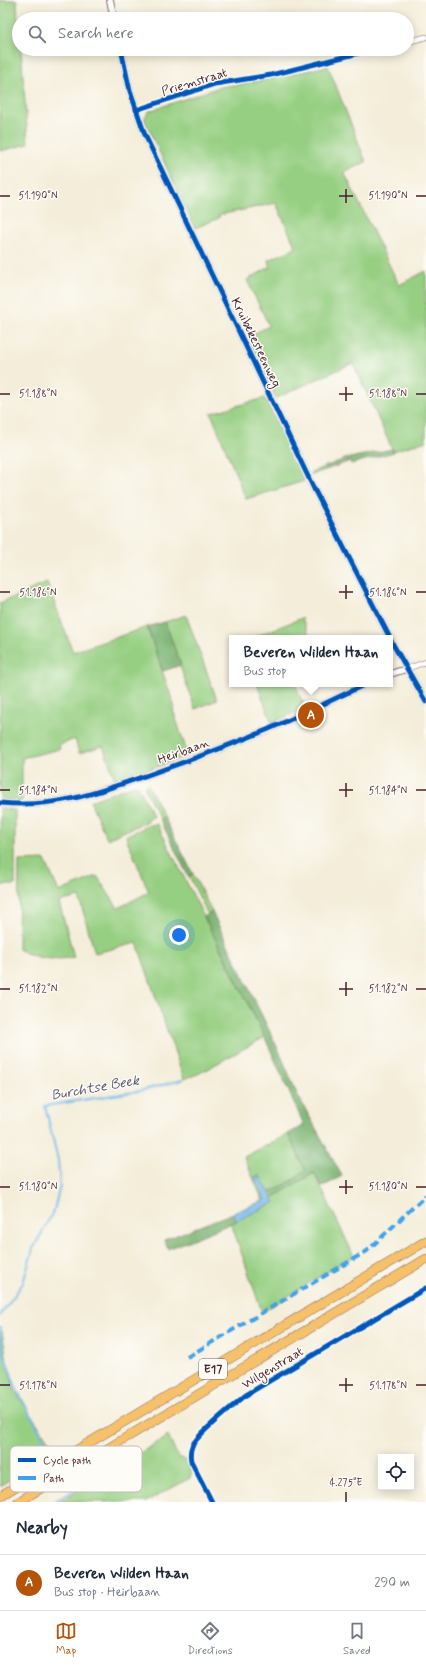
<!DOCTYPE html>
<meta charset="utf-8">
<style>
:root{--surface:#fff;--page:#f2f2f3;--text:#1f2937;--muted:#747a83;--line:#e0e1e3;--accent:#b45309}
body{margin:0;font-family:Mynerve,sans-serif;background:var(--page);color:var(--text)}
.controls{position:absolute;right:12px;bottom:12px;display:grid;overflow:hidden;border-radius:0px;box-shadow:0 2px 10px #0003}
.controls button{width:36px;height:36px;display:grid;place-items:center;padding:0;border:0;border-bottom:1px solid var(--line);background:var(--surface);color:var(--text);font:20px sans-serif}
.you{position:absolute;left:179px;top:935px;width:14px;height:14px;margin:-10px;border:3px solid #fff;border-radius:50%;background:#1a73e8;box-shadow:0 0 0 6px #1a73e833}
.badge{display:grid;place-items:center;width:26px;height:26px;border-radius:50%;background:var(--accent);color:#fff;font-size:13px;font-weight:700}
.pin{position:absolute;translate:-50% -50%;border:2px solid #fff;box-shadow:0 1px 4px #0006}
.popup{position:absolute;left:229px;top:635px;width:164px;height:52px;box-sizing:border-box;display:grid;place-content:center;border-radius:0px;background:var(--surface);filter:drop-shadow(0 1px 3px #0005);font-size:13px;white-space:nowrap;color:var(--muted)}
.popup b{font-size:15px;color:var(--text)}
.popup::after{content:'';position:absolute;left:50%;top:100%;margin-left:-8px;border:8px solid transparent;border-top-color:var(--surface)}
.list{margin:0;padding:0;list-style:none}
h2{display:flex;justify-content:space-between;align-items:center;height:52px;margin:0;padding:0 16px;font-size:17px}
h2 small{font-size:13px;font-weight:400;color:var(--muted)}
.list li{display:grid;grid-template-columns:26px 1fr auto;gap:12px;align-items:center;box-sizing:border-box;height:56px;padding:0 16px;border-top:1px solid var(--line)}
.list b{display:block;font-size:15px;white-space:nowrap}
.list p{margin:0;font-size:13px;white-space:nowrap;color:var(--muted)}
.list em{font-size:13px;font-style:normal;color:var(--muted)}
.icon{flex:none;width:22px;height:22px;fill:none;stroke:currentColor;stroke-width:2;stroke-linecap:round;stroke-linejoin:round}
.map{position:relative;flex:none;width:426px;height:1502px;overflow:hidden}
.search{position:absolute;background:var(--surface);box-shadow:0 2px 10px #0003;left:12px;right:12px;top:12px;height:44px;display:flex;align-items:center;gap:10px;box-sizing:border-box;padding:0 14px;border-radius:22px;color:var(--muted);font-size:15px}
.sheet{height:108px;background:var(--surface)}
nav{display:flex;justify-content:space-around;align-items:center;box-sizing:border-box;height:56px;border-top:1px solid var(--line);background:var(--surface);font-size:11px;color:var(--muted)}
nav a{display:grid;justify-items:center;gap:2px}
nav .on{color:var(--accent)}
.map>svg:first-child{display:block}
.green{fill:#96cf82;stroke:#707756}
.forest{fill:#78b270;stroke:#61684e}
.water{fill:#71b9e9;stroke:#5e6c8a}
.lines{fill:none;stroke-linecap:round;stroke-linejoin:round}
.stream{stroke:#71b9e9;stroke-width:2}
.minor-casing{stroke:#866768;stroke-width:6}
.tertiary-casing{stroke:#866768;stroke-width:8}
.motorway-casing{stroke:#866768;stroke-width:10}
.minor{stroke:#fff;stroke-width:5}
.tertiary{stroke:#fff;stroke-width:6}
.motorway{stroke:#f5c16b;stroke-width:9}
.quiet{stroke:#40a2eb;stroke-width:4;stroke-dasharray:8 4;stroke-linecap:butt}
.cycleway-casing{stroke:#fdfcf7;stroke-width:8}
.cycleway{stroke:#0057b8;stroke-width:5}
.ticks{fill:none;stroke:#4a1f2b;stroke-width:1.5}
.labels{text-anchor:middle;stroke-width:3;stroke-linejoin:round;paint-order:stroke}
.shield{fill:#fdfcf7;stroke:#806168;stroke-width:1}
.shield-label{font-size:12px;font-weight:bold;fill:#4a1f2b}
.street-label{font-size:13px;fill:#4a1f2b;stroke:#fdfcf7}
.water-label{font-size:14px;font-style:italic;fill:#58556e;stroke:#fdfcf7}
.key{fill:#fdfcf7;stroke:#c7baba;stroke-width:1}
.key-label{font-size:11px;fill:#4a1f2b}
.ticks-label{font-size:10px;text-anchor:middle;fill:#4a1f2b;stroke:#fdfcf7;stroke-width:3;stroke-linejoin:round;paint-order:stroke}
</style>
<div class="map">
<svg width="426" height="1502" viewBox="0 0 426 1502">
<rect width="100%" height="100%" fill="#fdfcf7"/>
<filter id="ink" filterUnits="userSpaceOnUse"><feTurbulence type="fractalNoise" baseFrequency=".025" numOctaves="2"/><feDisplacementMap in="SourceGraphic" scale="8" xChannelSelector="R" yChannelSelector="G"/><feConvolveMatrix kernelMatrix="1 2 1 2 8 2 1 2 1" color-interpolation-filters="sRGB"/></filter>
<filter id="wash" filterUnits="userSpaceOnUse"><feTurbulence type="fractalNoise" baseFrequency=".012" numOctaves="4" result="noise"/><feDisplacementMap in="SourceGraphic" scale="16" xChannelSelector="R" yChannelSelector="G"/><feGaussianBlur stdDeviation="0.9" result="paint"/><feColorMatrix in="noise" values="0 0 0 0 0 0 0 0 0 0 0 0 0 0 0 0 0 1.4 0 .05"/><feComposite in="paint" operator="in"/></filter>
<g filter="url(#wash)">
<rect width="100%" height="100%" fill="#f4edd9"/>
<!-- green -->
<g class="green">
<polygon points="0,0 17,0 19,49 21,49 28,144 0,151"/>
<polygon points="328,66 366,162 344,172 399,285 426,271 426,441 393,451 353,363 276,398 247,337 269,326 247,280 270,267 268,260 296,248 276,203 219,215 219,218 195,228 144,119 149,111 220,87 265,80"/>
<polygon points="265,398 304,481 246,499 211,413"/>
<polygon points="47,583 73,652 147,627 175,708 173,710 188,755 116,782 103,746 79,753 75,739 59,745 60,749 22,758 22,802 0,799 0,603"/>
<polygon points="186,615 217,700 195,709 165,622"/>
<polygon points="302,618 310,638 252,638"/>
<polygon points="257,684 295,684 305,708 272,723"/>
<polygon points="134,785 138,786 153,816 146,822 107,839 90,801"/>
<polygon points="148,785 164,817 160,819 144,787"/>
<polygon points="0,808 15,810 15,885 0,885"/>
<path d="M157 824 265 1037 198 1074 184 1079 137 943 95 953 79 897 59 902 74 957C54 961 36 959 18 949L19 861 45 860 59 892 97 876 118 908 149 892 126 837 127 835 150 825Z"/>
<polygon points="193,874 212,912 208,915 189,876"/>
<polygon points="288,1134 306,1170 290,1182 269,1193 259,1175 255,1177 265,1200 263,1201 244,1157"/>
<polygon points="314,1173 354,1256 262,1312 231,1223 274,1202 272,1198"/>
<polygon points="2,1331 7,1361 15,1391 57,1453 35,1467 33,1464 0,1486 0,1332"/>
<path d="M168 1436 178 1457C189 1460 194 1467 190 1478L146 1502H58Z"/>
</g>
<!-- forest -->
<g class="forest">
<polygon points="392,449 394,452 351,464 350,461 312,475 311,472 345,459"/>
<polygon points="165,622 181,665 163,671 147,627"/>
<polygon points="164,817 193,874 188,876 160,819"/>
<polygon points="212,912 280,1053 297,1094 342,1176 322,1187 314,1173 272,1198 269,1193 290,1182 305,1170 288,1134 304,1125 261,1029 204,917"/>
<polygon points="233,1213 237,1221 168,1249 164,1240"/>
</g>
<!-- water -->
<polygon class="water" points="259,1175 275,1202 237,1221 233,1213 265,1200 255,1177"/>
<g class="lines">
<!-- stream -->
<g class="stream">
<polyline points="0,1316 23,1283 33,1249 54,1210 60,1186 58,1160 45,1106 139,1091 182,1080"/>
<polyline points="0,1327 5,1357 17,1390 45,1441"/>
<polyline points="53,1502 93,1479"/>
</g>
</g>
</g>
<g filter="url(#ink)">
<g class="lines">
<!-- minor casing -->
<g class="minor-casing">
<g id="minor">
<polyline points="407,42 426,37"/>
<polyline points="136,110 215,84 271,75 375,49"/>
<polyline points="406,669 426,662"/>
<path d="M212 1502 191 1461C190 1456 190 1451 192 1446 198 1433 234 1405 246 1395L426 1288"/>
</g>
</g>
<!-- tertiary casing -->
<g class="tertiary-casing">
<g id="tertiary">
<polyline points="110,0 114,19"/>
<polyline points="121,49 130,91 145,135 314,489 390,638"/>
<polyline points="390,639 426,702"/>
<polyline points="390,674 406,669"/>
<path d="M0 803C60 809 104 790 159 771 196 758 233 744 269 729 302 715 334 699 366 684"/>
</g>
</g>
<!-- motorway casing -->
<g class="motorway-casing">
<g id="motorway">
<polyline points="0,1496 426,1241"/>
<polyline points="18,1502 426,1259"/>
</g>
</g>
<!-- minor -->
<use href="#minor" class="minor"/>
<!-- tertiary -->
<use href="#tertiary" class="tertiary"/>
<!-- motorway -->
<use href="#motorway" class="motorway"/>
<!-- quiet -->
<polyline class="quiet" points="187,1357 367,1251 426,1195"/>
<!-- cycleway casing -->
<g class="cycleway-casing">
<g id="cycleway">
<polyline points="121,49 130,91 145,135 314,489 390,638"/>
<polyline points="136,110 215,84 271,75 375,49"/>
<polyline points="390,639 426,702"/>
<path d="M0 803C60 809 104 790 159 771 196 758 233 744 269 729 302 715 334 699 366 684"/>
<path d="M212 1502 191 1461C190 1456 190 1451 192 1446 198 1433 234 1405 246 1395L426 1288"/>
</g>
</g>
<!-- cycleway -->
<use href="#cycleway" class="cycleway"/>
</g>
</g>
<!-- ticks -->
<path class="ticks" d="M346 189V203M0 196H10M339 196H353M416 196H426M346 387V401M0 394H10M339 394H353M416 394H426M346 585V599M0 592H10M339 592H353M416 592H426M346 783V797M0 790H10M339 790H353M416 790H426M346 982V996M0 989H10M339 989H353M416 989H426M346 1180V1194M0 1187H10M339 1187H353M416 1187H426M346 1378V1392M0 1385H10M339 1385H353M416 1385H426M346 1492V1502"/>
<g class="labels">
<!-- shield labels -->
<rect class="shield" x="199" y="1359" width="28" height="20" rx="3"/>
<g class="shield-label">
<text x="213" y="1373">E17</text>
</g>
<!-- street labels -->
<g class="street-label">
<text transform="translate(194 81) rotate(-17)" y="5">Priemstraat</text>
<text transform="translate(257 342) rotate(64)" y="5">Kruibekesteenweg</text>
<text transform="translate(183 750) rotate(-20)" y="5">Heirbaan</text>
<text transform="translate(272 1367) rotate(-31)" y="5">Wilgenstraat</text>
</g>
<!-- water labels -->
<g class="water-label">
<text transform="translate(95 1087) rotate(-10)" y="5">Burchtse Beek</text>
</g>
</g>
<!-- legend -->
<rect x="10" y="1446" width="132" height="46" rx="6" class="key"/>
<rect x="18" y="1458" width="18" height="4" fill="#0057b8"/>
<rect x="18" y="1476" width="18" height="4" fill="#40a2eb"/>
<g class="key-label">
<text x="43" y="1464">Cycle path</text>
<text x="43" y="1482">Path</text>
</g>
<g class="ticks-label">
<text x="38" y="199">51.190°N</text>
<text x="388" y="199">51.190°N</text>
<text x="38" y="397">51.188°N</text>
<text x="388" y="397">51.188°N</text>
<text x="38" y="596">51.186°N</text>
<text x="388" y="596">51.186°N</text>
<text x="38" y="794">51.184°N</text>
<text x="388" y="794">51.184°N</text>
<text x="38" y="992">51.182°N</text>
<text x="388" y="992">51.182°N</text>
<text x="38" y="1190">51.180°N</text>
<text x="388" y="1190">51.180°N</text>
<text x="38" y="1389">51.178°N</text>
<text x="388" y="1389">51.178°N</text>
<text x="346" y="1486">4.275°E</text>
</g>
</svg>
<div class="controls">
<button><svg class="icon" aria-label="locate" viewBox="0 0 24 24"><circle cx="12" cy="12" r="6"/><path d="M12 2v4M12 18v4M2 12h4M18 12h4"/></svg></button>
</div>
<div class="you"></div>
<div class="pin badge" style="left:311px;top:715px">A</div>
<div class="popup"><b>Beveren Wilden Haan</b>Bus stop</div>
<div class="search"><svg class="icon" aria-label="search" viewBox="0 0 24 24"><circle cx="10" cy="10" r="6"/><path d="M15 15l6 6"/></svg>Search here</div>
</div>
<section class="sheet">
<h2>Nearby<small></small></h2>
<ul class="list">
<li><span class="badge">A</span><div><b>Beveren Wilden Haan</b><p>Bus stop · Heirbaan</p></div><em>290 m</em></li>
</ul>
</section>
<nav>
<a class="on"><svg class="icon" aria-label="map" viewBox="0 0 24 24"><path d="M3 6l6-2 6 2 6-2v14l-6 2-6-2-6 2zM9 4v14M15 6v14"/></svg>Map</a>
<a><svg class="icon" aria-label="directions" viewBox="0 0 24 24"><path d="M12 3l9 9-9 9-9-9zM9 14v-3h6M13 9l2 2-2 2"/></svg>Directions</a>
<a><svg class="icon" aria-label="saved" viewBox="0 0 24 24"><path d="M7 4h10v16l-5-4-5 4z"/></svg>Saved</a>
</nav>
